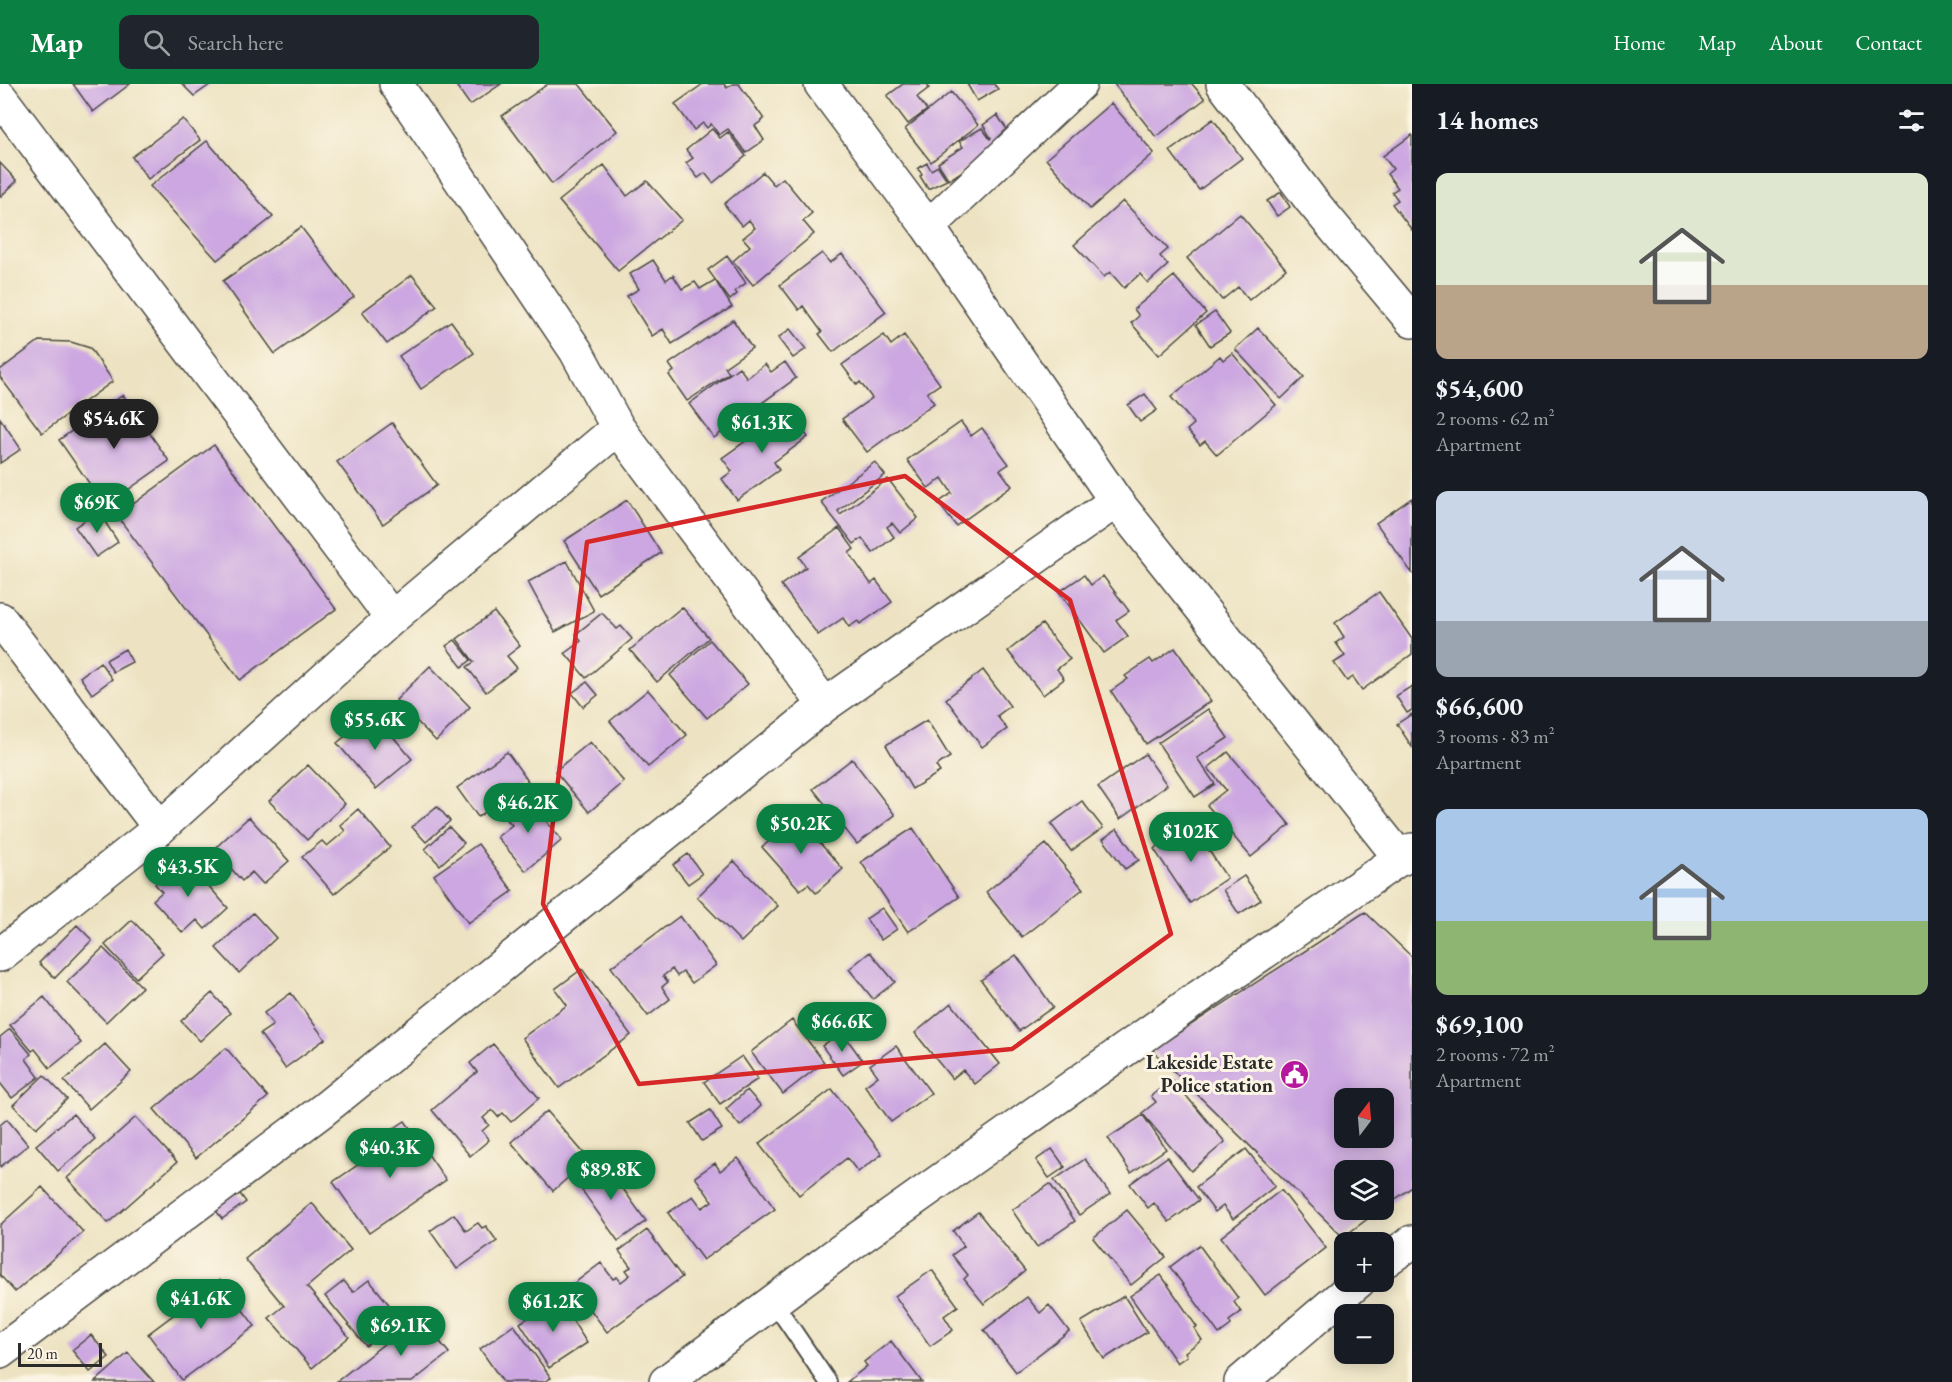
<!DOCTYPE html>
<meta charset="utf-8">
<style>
body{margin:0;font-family:"EB Garamond",serif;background:#20242c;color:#f1f3f6;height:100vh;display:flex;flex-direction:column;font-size:22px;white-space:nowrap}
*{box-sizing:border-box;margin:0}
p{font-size:20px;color:#9ea1a6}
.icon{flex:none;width:33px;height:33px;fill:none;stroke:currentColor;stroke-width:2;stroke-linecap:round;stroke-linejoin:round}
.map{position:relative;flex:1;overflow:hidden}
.drawer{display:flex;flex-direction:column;background:#171b24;width:540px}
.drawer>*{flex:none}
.needle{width:39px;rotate:16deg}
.controls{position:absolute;left:1334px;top:1004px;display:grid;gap:12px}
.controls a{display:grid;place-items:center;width:60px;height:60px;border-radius:12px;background:#171b24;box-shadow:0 3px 15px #0003;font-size:30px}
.scale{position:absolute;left:18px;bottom:15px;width:84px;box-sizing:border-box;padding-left:6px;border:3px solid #2b2b2b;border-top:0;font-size:16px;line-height:21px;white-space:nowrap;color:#2b2b2b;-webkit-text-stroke:4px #fcf5e5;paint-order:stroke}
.price{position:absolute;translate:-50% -51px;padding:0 14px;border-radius:21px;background:#0b8043;color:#fff;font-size:20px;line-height:39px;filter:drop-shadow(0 2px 3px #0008)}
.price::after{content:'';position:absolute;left:50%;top:36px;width:18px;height:14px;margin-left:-9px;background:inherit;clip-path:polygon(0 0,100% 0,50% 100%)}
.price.current{background:#222;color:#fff}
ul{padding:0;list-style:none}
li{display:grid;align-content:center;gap:12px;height:318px;padding:0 24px}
li span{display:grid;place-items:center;height:186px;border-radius:12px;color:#555}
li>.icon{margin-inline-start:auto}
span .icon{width:108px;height:108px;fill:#fffc;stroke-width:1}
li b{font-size:26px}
h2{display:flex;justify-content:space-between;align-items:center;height:72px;padding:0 24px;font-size:26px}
header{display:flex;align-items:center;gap:36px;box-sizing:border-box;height:84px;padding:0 30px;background:#0b8043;color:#fff}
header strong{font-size:28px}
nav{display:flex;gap:33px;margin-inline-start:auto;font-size:21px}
.search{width:420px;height:54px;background:#20242c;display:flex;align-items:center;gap:15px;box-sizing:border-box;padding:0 21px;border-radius:12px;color:#9ea1a6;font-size:22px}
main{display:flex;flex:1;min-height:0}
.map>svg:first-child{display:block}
</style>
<header>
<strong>Map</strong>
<div class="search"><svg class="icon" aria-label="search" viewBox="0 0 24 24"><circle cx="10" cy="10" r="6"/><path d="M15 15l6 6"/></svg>Search here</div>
<nav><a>Home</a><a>Map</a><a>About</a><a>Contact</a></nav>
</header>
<main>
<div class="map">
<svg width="1412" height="1298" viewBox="0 0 1412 1298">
<rect width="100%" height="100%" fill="#fcf5e5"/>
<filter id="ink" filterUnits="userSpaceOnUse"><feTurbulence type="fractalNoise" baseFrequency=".0167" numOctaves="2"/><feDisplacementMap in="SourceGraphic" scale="12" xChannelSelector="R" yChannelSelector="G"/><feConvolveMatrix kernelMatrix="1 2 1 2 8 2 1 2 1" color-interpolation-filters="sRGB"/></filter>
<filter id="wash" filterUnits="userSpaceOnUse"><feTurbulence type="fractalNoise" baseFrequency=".008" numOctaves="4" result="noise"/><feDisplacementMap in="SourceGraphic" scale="24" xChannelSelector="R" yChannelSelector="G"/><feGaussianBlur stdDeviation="1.35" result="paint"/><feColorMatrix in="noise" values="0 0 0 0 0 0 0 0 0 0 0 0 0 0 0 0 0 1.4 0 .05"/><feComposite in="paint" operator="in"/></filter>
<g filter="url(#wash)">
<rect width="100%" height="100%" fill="#ede3c2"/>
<g id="blocks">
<!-- building -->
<path fill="#cca7e1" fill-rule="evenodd" d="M73 0H130L93 28Z
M182 0H211L194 12Z
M455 0H501L470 21Z
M548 0H579L617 47 552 100 502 32Z
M703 0H724L727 4 732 0H739L764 35 755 42 764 56 746 69 728 45 719 51 711 40 707 44 703 39 694 46 675 20Z
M903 0H927L929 4 917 13 927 26 908 40 887 12Z
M967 0H994L998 5 977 17Z
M1114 0H1192L1205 15 1156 53Z
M951 8 978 41 931 78 905 45Z
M1111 19 1154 69 1090 125 1046 75Z
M997 31 1013 54 949 96 938 79 963 63 959 57 982 44 990 55 991 54 983 41Z
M183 35 200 56 148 95 132 73Z
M1213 35 1242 74 1199 106 1170 67Z
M712 45 720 54 728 48 746 72 713 99 705 89 698 94 686 79 693 74 686 66Z
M1412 51V146L1392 120 1398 116 1392 108 1398 104 1387 90 1393 85 1383 72Z
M207 57 273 133 217 176 150 102Z
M0 79 17 97 0 113Z
M927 79 931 86 938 82 947 96 928 105 920 92 922 91 918 84Z
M604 81 627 112 647 97 682 136 618 187 559 117Z
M763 88 774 101 783 94 812 129 803 137 814 150 753 201 733 177 750 162 743 154 755 144 749 136 742 142 724 120Z
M1281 108 1290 123 1277 132 1267 117Z
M1123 117 1168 165 1160 172 1168 181 1148 199 1140 190 1124 204 1110 188 1104 193 1074 161Z
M1240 130 1286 185 1249 216 1238 203 1222 216 1187 174Z
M301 143 354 213 275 270 223 197Z
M822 169 830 179 842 170 886 228 833 268 819 250 822 248 803 222 799 226 780 201Z
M727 172 746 199 735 207 737 210 730 216 708 186Z
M653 176 666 196 673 191 682 205 695 198 700 205 715 196 732 223 672 260 663 245 652 252 627 212 639 205 630 190Z
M412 191 437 222 387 260 362 228Z
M1174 192 1206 229 1159 271 1131 239 1139 232 1134 225Z
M1215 228 1230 249 1210 262 1196 241Z
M733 236 752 264 725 283 729 289 687 317 669 291 674 287 669 280Z
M451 237 474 269 421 305 399 272Z
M1258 244 1304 293 1281 315 1235 265Z
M790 245 806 265 793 274 778 254Z
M884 251 891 261 904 251 940 300 927 309 934 319 867 368 842 335 872 314 860 298 857 301 842 281Z
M39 257 71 258 90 264 113 297 42 349 0 293V286Z
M1232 269 1276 321 1217 371 1205 357 1200 361 1187 346 1194 340 1171 313 1220 272 1223 276Z
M785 278 796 294 714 354 689 320 739 283 747 294 765 280 771 288Z
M1145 310 1157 326 1140 338 1128 321Z
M123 311 169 377 105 422 59 356Z
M792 324 798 332 794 335 808 353 774 378 779 386 737 416 722 395 732 387 722 374Z
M0 334 21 365 0 379Z
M961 338 971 352 982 344 1009 380 1000 386 1012 402 956 442 938 419 952 409 942 394 928 404 907 376Z
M392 339 437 401 383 440 337 378Z
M214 361 336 525 240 596 117 432Z
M875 378 885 391 838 427 840 431 888 395 918 434 900 449 892 439 887 443 894 453 873 469 862 454 854 460 821 418Z
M1412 414V489L1376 439Z
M627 416 661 469 598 510 564 457Z
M98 427 118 458 96 473 75 443Z
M839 444 854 465 849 469 871 500 876 496 892 518 860 540 858 537 849 543 843 534 818 551 781 501 806 483 799 473Z
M567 477 594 527 555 548 528 498Z
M1084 491 1091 501 1103 492 1129 527 1116 536 1128 552 1104 569 1059 508Z
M1379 508 1412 555V570L1362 606 1353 593 1347 597 1334 579 1345 572 1336 559 1344 553 1335 539Z
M682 523 709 554 657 598 630 566Z
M494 528 520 562 507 572 517 584 486 608 467 583 474 578 457 555Z
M602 529 617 545 621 542 632 555 586 594 565 569 581 557 576 550Z
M1042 540 1070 575 1057 585 1064 595 1043 611 1008 567Z
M455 556 471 576 462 583 446 562Z
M710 556 748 600 707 634 670 591Z
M1175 564 1211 617 1146 660 1111 607 1128 595 1125 592 1150 575 1153 579Z
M125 565 132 578 113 588 106 576Z
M100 578 112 595 92 610 80 593Z
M430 582 470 623 436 657 396 616Z
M983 586 1010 622 997 632 1007 645 982 663 946 615Z
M587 598 598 611 583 623 572 609Z
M1412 602V626L1407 629 1396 612Z
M648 606 687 651 648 683 610 637Z
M1208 625 1228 654 1197 674 1215 700 1195 713 1158 659Z
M373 629 412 675 376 705 337 659Z
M1412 630V663L1397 640Z
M927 636 950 673 936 682 940 688 912 705 886 661Z
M590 658 624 698 589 728 555 687Z
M507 668 528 697 478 733 457 704Z
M1228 668 1290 741 1251 773 1207 721 1226 706 1208 684Z
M1145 670 1167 701 1120 735 1098 703Z
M852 675 895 731 857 760 813 705Z
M308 681 345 720 307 756 269 717Z
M524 711 562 756 526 787 497 753 512 741 502 730Z
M1082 717 1103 744 1071 767 1051 740Z
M437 722 450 737 426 758 412 743Z
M358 725 390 763 334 810 302 773 322 757 327 762 345 747 340 741Z
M792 728 843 785 816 809 808 800 800 806 762 763 778 750 773 744Z
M249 733 289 777 263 800 252 788 242 797 214 765Z
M1191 739 1227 794 1190 819 1154 765Z
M449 743 464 759 440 781 425 765Z
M913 744 959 813 908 848 861 778Z
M1117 745 1139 776 1125 785 1103 755Z
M478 760 513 807 468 839 434 791Z
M1046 760 1083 805 1022 853 986 808Z
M688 770 702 790 688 800 673 781Z
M184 774 228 824 205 845 197 836 183 849 153 816 162 808 155 800Z
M734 777 778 822 741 858 697 813Z
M1244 792 1261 816 1239 830 1223 806Z
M882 824 897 845 881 856 866 835Z
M1365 828 1412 873V1103L1383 1124V1086H1344V1125H1381L1343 1153 1152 966ZM1344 1014H1383V1053H1344Z
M253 829 276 854 239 889 216 864Z
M680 832 716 881 692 899 683 888 677 892 672 885 663 892 668 898 662 903 670 915 648 932 611 883Z
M132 836 163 869 136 894 105 861Z
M77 841 92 856 55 894 39 879Z
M103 864 142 903 106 938 67 898Z
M870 868 895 898 873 915 849 885Z
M1016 871 1053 923 1019 947 981 896Z
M582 885 631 951 559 1004 522 954 567 921 555 905Z
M212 909 230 929 200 957 181 937Z
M291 909 325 955 285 984 260 950 273 941 264 929Z
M44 913 81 959 50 984 35 965 32 967 10 941Z
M951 919 1000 980 975 1000 963 986 952 995 915 949Z
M792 936 824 978 783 1010 751 968Z
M10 945 31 970 26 975 39 993 12 1014 0 999V953Z
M842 948 863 977 843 991 822 962Z
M105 960 131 988 89 1025 64 997Z
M493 960 539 1014 511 1038 503 1029 498 1033 492 1026 483 1034 489 1041 482 1047 489 1056 470 1072 432 1026 477 988 470 979Z
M896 962 931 1009 891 1038 865 1002 878 992 870 981Z
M226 964 268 1013 196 1074 154 1025Z
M742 972 758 995 720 1020 704 998Z
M44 991 67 1015 36 1044 13 1021Z
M1172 995 1225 1058 1191 1087 1142 1029 1156 1018 1151 1012Z
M832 1005 882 1070 858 1088 847 1074 799 1111 759 1060Z
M747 1006 761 1022 740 1042 726 1025Z
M710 1026 722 1045 702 1057 690 1039Z
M547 1027 589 1075 553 1107 511 1058Z
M73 1030 95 1055 58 1087 36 1061Z
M1143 1031 1166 1065 1131 1089 1108 1054Z
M136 1033 177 1078 108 1139 67 1094Z
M7 1035 28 1061 0 1083V1041Z
M405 1037 446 1096 369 1149 333 1098 384 1063 378 1055Z
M1052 1065 1065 1083 1049 1094 1036 1076Z
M1246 1065 1275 1102 1233 1135 1223 1122 1215 1128 1196 1103Z
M1167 1073 1199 1116 1169 1138 1154 1119 1148 1124 1130 1100Z
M738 1074 775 1125 703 1176 668 1129 693 1112 702 1124 712 1117 695 1093 715 1079 720 1087Z
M1085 1075 1110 1110 1079 1131 1054 1096Z
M604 1078 646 1137 618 1157 576 1098Z
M1050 1100 1075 1137 1037 1163 1012 1126Z
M42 1103 83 1148 15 1208 0 1191V1141Z
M1281 1106 1326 1164 1265 1211 1221 1153Z
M238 1107 246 1118 222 1135 215 1125Z
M312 1119 351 1166 307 1203 349 1253 312 1284 269 1234 284 1222 245 1175Z
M1127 1126 1166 1173 1131 1201 1093 1154Z
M978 1128 1025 1187 984 1220 964 1195 968 1191 952 1171 964 1162 953 1147Z
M454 1130 466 1147 478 1139 482 1144 486 1142 497 1157 457 1185 430 1147Z
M647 1146 682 1193 607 1248 572 1201 601 1179 613 1195 617 1193 621 1198 630 1191 626 1186 631 1183 619 1167Z
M1199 1161 1238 1214 1234 1218 1241 1228 1229 1237 1231 1241 1219 1250 1170 1183Z
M932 1186 958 1222 944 1232 953 1246 930 1262 895 1212Z
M1161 1191 1197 1243 1194 1244 1202 1256 1185 1268 1187 1272 1177 1279 1130 1212Z
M220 1196 255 1242 182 1296 148 1250Z
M369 1196 400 1234 366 1262 325 1212 344 1197 353 1208Z
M1124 1212 1147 1248 1104 1275 1081 1238Z
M1027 1213 1040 1229 1049 1221 1069 1247 1016 1288 984 1246Z
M558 1214 587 1259 549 1284 520 1239Z
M419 1232 449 1269 412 1298H336Z
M514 1241 551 1294 544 1298H503L480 1265Z
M91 1251 109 1273 90 1288 72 1266Z
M891 1257 922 1298H847L867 1282 864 1278Z
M128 1269 154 1298H95Z"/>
</g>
</g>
<g filter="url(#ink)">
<use href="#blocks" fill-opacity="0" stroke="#484742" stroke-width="1.5"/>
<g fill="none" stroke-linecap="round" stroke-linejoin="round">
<defs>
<path id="service" d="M773 1217 828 1298"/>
<path id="minor" d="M396 0 576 267 618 344 825 621
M821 0 928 143 1116 417 1401 775
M1223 0 1311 116 1412 237
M0 13 392 534
M928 143 1080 0
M0 535 160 744
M0 871 160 744 392 534 618 344
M1383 1178 1412 1158
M0 1268 323 1026 825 621 1116 417
M1241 1298 1359 1197"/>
<path id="tertiary" d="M666 1298 834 1172 1199 913 1412 766"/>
</defs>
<!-- service casing -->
<use href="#service" stroke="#484742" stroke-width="20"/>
<!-- minor casing -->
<use href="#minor" stroke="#484742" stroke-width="36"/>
<!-- tertiary casing -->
<use href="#tertiary" stroke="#484742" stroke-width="36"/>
<!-- service -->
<use href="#service" stroke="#fff" stroke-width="16"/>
<!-- minor -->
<use href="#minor" stroke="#fff" stroke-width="33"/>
<!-- tertiary -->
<use href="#tertiary" stroke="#fff" stroke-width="33"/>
</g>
</g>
<!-- marked area -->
<path fill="none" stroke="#d62828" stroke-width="4.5" stroke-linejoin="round" d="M905 392 1070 516 1171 850 1012 965 639 1000 543 820 587 458Z"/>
<!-- icons -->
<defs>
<symbol id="civic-disc" viewBox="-11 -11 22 22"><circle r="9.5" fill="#b5179e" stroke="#fcf5e5"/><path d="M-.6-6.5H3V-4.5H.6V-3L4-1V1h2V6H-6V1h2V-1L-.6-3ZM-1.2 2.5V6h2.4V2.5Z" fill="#fff"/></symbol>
</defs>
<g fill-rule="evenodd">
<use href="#civic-disc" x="1278" y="974" width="33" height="33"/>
</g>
<g text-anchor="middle" stroke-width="6" stroke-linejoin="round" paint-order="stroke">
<!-- poi labels -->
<g font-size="20" font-weight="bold" fill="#2b2b2b" stroke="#fcf5e5" text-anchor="end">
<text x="1273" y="985">Lakeside Estate<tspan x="1273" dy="23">Police station</tspan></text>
</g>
</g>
</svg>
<div class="controls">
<a><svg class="needle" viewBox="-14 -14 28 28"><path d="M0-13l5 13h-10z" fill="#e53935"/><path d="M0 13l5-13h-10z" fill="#9ea1a6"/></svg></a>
<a><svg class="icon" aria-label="layers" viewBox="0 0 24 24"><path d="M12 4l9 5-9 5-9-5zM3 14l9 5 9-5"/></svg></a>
<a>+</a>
<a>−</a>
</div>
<div class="scale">20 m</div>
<b class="price current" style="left:114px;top:366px">$54.6K</b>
<b class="price" style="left:762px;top:370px">$61.3K</b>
<b class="price" style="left:97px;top:450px">$69K</b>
<b class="price" style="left:375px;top:667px">$55.6K</b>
<b class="price" style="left:528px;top:750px">$46.2K</b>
<b class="price" style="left:801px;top:771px">$50.2K</b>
<b class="price" style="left:1191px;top:779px">$102K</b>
<b class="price" style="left:188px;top:814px">$43.5K</b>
<b class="price" style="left:842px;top:969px">$66.6K</b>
<b class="price" style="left:390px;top:1095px">$40.3K</b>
<b class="price" style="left:611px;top:1117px">$89.8K</b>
<b class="price" style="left:201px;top:1246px">$41.6K</b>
<b class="price" style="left:553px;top:1249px">$61.2K</b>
<b class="price" style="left:401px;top:1273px">$69.1K</b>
</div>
<section class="drawer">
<h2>14 homes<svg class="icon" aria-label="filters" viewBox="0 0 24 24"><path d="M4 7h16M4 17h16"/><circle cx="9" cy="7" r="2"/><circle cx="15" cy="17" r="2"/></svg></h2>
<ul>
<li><span style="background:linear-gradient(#dfe7d0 60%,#b9a48a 0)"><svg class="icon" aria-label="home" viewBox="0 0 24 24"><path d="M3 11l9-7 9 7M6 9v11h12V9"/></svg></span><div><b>$54,600</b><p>2 rooms · 62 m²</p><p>Apartment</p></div></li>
<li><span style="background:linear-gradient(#c9d6e8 70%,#9aa5b1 0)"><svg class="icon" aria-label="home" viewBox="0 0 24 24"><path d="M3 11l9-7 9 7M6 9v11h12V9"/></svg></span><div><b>$66,600</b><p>3 rooms · 83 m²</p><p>Apartment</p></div></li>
<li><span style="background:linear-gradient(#a9c7e8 60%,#8fb573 0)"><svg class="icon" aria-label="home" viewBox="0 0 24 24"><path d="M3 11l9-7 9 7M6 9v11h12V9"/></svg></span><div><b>$69,100</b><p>2 rooms · 72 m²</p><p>Apartment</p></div></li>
</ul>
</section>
</main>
